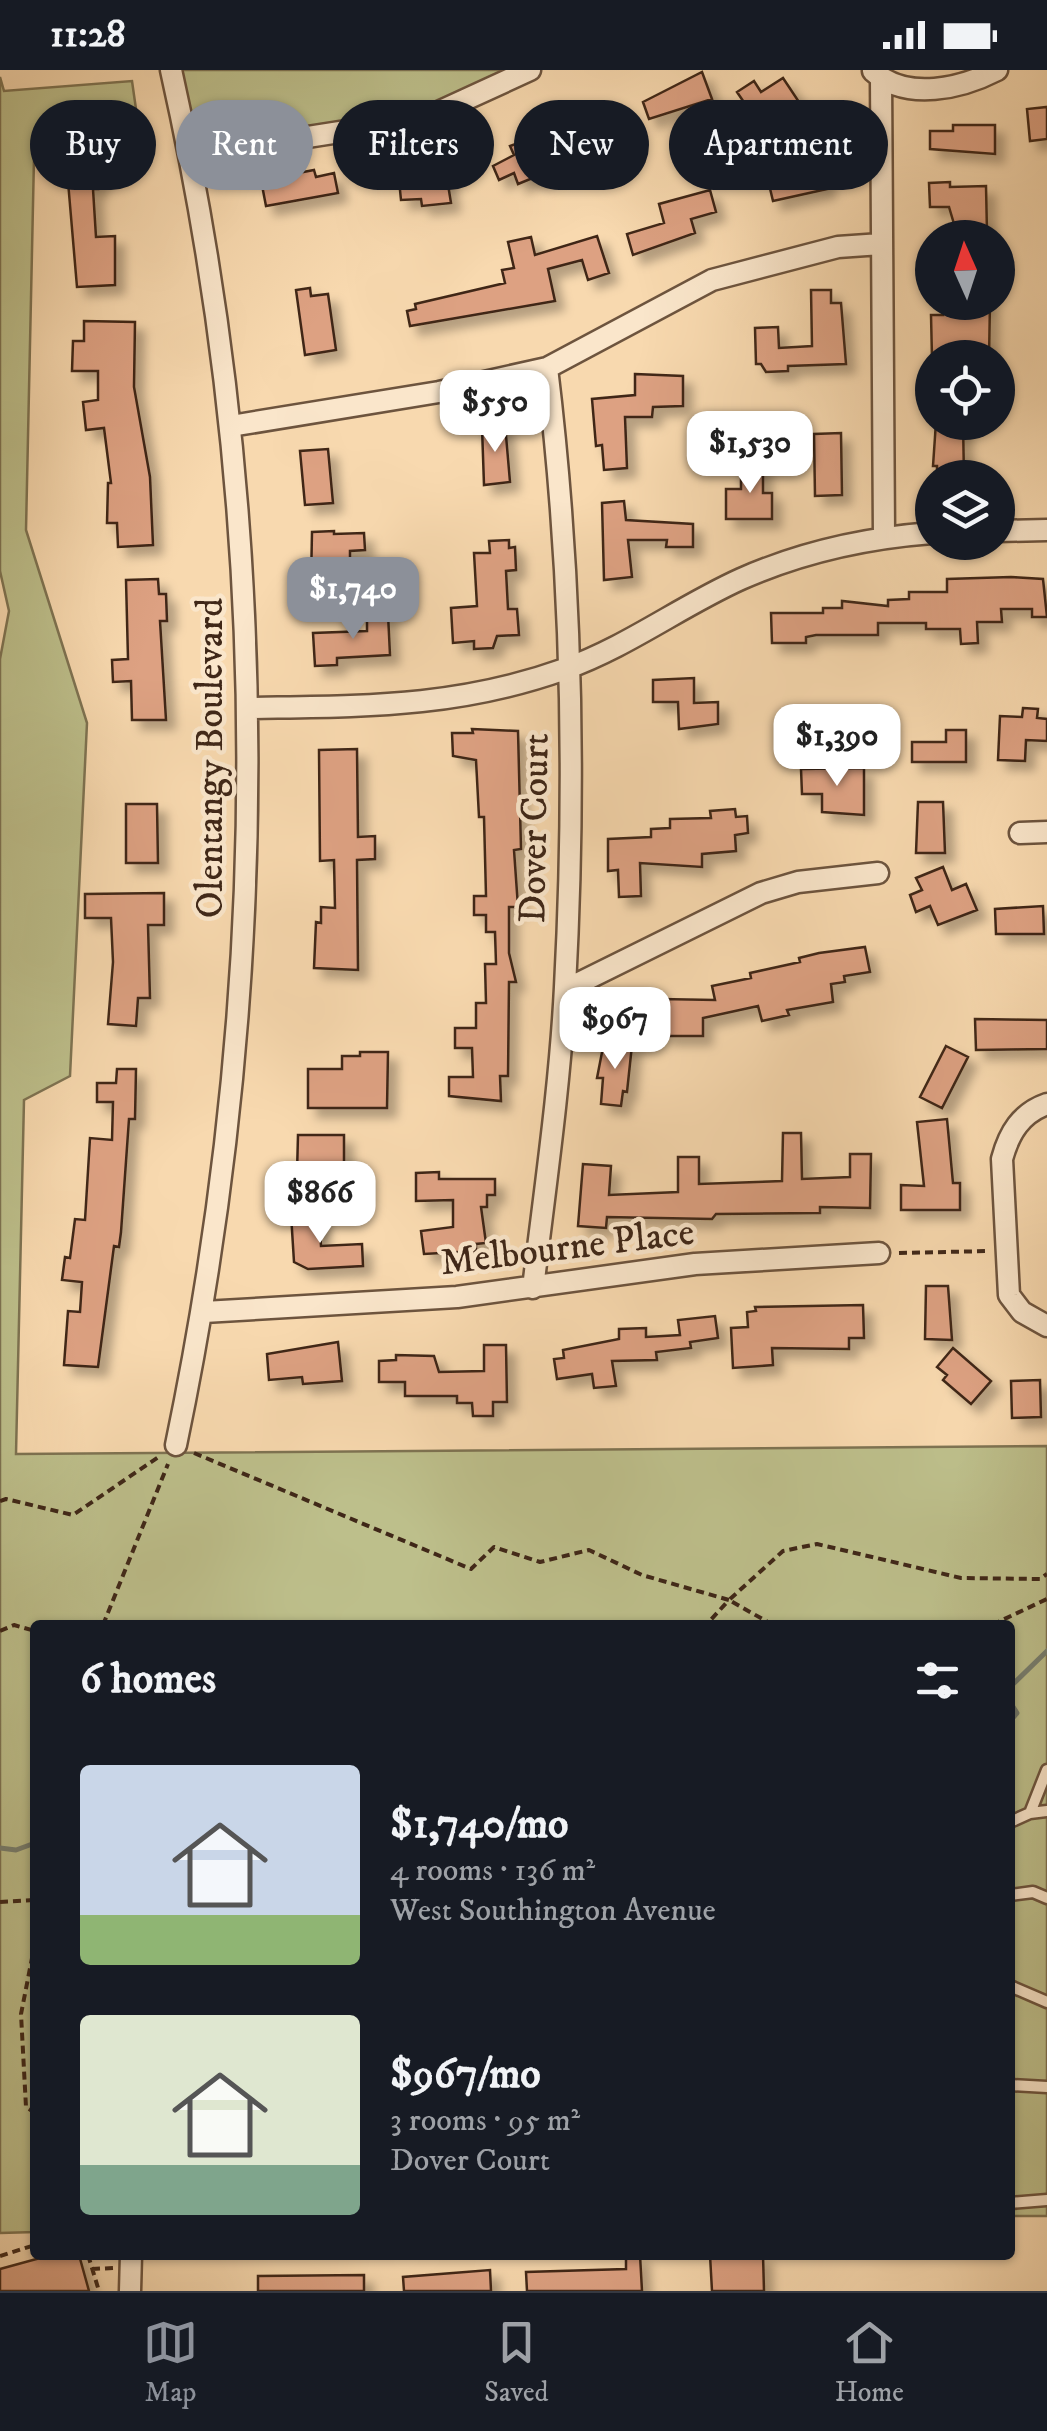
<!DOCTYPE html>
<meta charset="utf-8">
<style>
body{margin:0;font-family:"IM FELL DW Pica",serif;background:#20242c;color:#f1f3f6;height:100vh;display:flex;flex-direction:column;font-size:38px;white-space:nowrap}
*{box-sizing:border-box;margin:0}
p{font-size:32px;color:#9ea1a6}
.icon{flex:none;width:55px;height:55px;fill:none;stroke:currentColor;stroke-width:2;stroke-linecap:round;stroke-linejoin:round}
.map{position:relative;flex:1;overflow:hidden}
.drawer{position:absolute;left:30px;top:1550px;width:985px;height:640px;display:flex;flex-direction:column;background:#171b24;border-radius:10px;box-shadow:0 2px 8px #0004}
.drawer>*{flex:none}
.top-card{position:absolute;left:30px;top:30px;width:988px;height:90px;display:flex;gap:20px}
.needle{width:65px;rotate:357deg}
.fabs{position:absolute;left:915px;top:150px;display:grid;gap:20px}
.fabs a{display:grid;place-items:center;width:100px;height:100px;border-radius:50%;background:#171b24;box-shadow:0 2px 8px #0004;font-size:50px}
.price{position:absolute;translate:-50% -85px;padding:0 22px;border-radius:20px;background:#fff;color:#222;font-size:32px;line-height:65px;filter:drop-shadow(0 2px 5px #0008)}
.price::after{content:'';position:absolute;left:50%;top:60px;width:30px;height:22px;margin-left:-15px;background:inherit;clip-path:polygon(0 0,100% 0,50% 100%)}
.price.selected{background:#8c9099;color:#fff}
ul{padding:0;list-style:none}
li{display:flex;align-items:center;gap:30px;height:250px;padding:0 50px}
li span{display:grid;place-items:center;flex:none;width:280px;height:200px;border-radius:10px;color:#555}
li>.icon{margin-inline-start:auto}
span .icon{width:120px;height:120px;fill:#fffc;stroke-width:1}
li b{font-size:42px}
h2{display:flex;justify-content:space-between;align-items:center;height:120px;padding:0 50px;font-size:42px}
.tag{padding:0 35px;border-radius:45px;background:#171b24;box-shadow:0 2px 8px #0004;font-size:35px;line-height:90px}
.tag.selected{background:#8c9099;color:#fff}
.status{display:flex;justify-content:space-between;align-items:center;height:70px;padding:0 50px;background:#171b24;direction:ltr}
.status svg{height:28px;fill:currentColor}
.tabs{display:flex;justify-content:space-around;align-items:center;height:140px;border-top:2px solid #363941;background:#171b24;font-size:28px;color:#9ea1a6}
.tabs a{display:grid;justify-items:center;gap:5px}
.tabs .selected{color:#8c9099}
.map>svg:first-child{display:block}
</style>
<div class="status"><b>11:28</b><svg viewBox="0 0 49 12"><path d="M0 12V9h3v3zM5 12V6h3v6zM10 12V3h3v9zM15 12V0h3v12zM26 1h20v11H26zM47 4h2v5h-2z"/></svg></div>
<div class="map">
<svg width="1047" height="2221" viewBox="0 0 1047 2221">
<defs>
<filter id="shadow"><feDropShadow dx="9" dy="9" stdDeviation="5" flood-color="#0004"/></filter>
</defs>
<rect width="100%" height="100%" fill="#f8d9af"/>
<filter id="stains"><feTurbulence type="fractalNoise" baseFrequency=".002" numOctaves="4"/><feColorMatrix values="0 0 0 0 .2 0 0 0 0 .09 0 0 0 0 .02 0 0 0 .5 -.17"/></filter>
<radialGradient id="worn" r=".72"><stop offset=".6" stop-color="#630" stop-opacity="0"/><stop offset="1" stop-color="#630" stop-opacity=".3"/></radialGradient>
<!-- green -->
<path fill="#bdbf8b" stroke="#7e7352" stroke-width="2.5" d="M171 0H530L423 49 191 92Z
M0 7 4 21 132 11 141 74 34 88 26 460 87 653 70 1006 24 1030 16 1384 1047 1376V2146H1010V1555H35V2162L0 2163V589L9 541 0 501Z"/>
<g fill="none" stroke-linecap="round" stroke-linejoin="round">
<!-- stream -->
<path stroke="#777f70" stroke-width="5" d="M1010 1617 1047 1581
M1010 1632 1017 1643 1010 1651
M0 1778 16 1780 35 1773"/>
</g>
<!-- building -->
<path fill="#dda182" stroke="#3f2718" stroke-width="2.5" filter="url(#shadow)" d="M702 2 712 29 649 49 643 32Z
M783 8 803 38 777 54H770L762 42 754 47 737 22 754 11 761 22Z
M614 37 625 67 580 84 537 110 535 107 518 114 514 103 499 110 493 96 514 85 510 76 524 71 526 76 542 70 543 74 584 58 603 50 600 43Z
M1047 37V69L1030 71 1027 39Z
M953 55H995V84L930 79V61H953Z
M103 86 104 107H97L98 119H93L96 167 115 166V215L77 217 66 88Z
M822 93 827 119 773 131 767 106Z
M445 96 451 133 422 136 421 129 401 130 399 110 413 108 425 98Z
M314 100 316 107 334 103 338 123 266 136 261 110Z
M950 112V117L986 116 987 163 957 164 949 137H930L929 113Z
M710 120 716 142 691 149 695 163 633 185 627 164 664 153 659 134Z
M597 166 609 203 588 210 582 190 548 199 555 231 410 256 407 241 416 239 415 234 505 213 502 200 514 198 508 172 531 167 535 185Z
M310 218 311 226 328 224 336 280 305 285 296 220Z
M811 220H831V233H841L846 294 788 296V301L766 302 761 294H756L755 258 778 257 779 278 812 276Z
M942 232H990L989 288H932L931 245H943Z
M84 251 135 252 134 317 150 407 153 475 118 477 117 453H107L108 413H111L104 358 86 360 83 332 98 330V301H72L73 271H84Z
M635 304 683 306V336L653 337 652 347H625L627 398 604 400 602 375 596 376 592 329 635 325Z
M936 352H963L964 408H937V396H933Z
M505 354 510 412 484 415 482 357Z
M841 363 842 425 815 426 814 364Z
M328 379 333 433 305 435 300 381Z
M741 394H763V423H772V449H726V419H741Z
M624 431 626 450 693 454V477H666L667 470H628L632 507 604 510 602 433Z
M334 461V464L364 463 365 480 350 481V491H340L341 503 327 504 328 511 311 512 312 462Z
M509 470V478L515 477 516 500 506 501 508 539H517L519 565 497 566 493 578 474 579V571L453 573 451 538 477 536 474 483H490L489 471Z
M1011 507 1043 509 1047 547H1032V539H1001L1002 552H977L978 573 961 574 960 559H926V553H878V565H816L806 567V573H772L771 543H823V538H842V531L888 536V530L909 529V522H947V509Z
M158 509 159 524H166L167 551H160L166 650H132L131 611 113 612 112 590 128 589 126 510Z
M388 544 390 585 337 588V595L315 596 313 563 367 561V545Z
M694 608V633L718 632V654L679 659 678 632H653V610Z
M1023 638 1038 639 1037 648 1047 649V671L1026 670 1025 691 998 690 1000 646 1022 647Z
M472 659 518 661 521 779 514 780 518 837H509V883L516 912H509L508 1006H500L501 1031 449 1026V1007H473L472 978H455V958H476V933H486L485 894H496L495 862H486V845H474V826H486L484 747H479L476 690 453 686 452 663H473Z
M946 660H966V692H912V672H946Z
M357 679 358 767 375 766V789L357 790 358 900 314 898 316 852 321 853V837L335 838 334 790 320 791 319 680Z
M864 698V745L822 742V724H802L801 699Z
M918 732H943L945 783H916Z
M126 734H157L158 793H126Z
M735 739 736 747 747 746 748 763 735 765 736 781 702 784V797L640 793 641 826 619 827 618 800 608 801V769L651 767V759L670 758V749L711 748 710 741Z
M943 797 952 820 966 814 977 840 938 855 930 836 916 842 910 825 922 820 916 808Z
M164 823V855H148L150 928H138L136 956 108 954 113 892 111 848H85V824Z
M1043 836 1044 864H996L995 839Z
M865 877 870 902 844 906 845 912 831 914 833 932 787 940 789 945 762 951 758 936 703 948V966H664L661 929 715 930 712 916 751 908 750 903 800 892 799 888 819 883Z
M975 949 1047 950V979L976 980Z
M604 972 632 975 627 1022 623 1021 621 1036 601 1034 603 1008H597Z
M946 976 968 987 942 1038 920 1027Z
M360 982H388L387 1038H308V999H342V986H360Z
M117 999H136L135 1049H129L121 1162 119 1177 114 1176 98 1297 64 1295 68 1241 80 1242 82 1212 62 1210 65 1187 70 1188 75 1149 85 1150 90 1068 112 1070 113 1032H97V1013H116Z
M947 1049 953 1113H960V1140H901V1115L924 1116 917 1052Z
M783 1063H801L802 1109 850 1107V1084H871L870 1138 820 1137V1143L716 1144 712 1149 607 1147 606 1158 578 1156 583 1094 611 1096 609 1125 678 1122V1087H699V1114L782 1111Z
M298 1065H344V1103H297Z
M439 1102V1109H495V1125H487V1137H481L486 1173 476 1174V1181L424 1184 421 1161 453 1157V1130L416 1131V1103Z
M319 1143 321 1176 362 1174 363 1196 308 1199 294 1192 291 1144Z
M926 1216H948L952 1270 925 1269Z
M863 1235 864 1268H849V1279L772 1278 773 1295 733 1298 731 1258 748 1257 747 1242 756 1241 755 1237Z
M715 1246 718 1268 690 1272 691 1278 656 1282 657 1290 612 1291 616 1316 594 1318 592 1304 557 1309 554 1289 564 1288 563 1280 619 1269V1259L646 1258V1267L680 1265 678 1250Z
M338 1272 342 1311 303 1314 302 1307 269 1310 267 1284Z
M484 1275H506L507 1332H493V1346H473L472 1333H457V1326H405V1312H379V1291L396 1290V1285L434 1286 439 1302 484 1301Z
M953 1278 991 1311 971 1334 943 1310 947 1305 937 1297Z
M1040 1310 1041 1347 1012 1348 1011 1311Z
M51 2185H79L89 2221H0V2199Z
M626 2185H640L642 2221H527L526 2202 626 2199Z
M710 2185H763L764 2221H712Z
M490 2200 491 2221H404L403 2207Z
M364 2205V2221H258V2206Z"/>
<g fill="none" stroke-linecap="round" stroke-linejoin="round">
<defs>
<path id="service" d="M1030 1743 1047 1741
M1010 1752 1030 1743 1047 1700
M1010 1825 1033 1822 1047 1828
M1010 1916 1047 1932
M1010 2015 1047 2017
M1010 2133 1047 2130"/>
<path id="minor" d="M171 0C273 454 271 920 176 1375
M873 1C907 32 962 18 997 0
M881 8 884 466
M191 92 224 80 423 49 530 0
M231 356 439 322 547 298 712 210 838 177 881 174
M998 461 1047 460
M250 638C362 636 456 638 565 599 627 577 681 536 741 509 802 482 866 468 932 463
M1020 763 1047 762
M565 920 761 823 798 812 878 803
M1047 1034C1021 1043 1009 1063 1002 1089L1009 1225 1022 1242 1047 1256
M533 1218C545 1118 560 1017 565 917 576 711 572 503 547 298
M204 1242 457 1227 695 1194 879 1183
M130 2221 131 2185"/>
</defs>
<!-- service casing -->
<use href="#service" stroke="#6d543e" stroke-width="15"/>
<!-- minor casing -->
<use href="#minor" stroke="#6d543e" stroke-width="25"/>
<!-- path -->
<path stroke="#3f2718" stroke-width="4" stroke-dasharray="8 5" stroke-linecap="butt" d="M899 1183 989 1181
M194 1383 471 1499 494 1477 540 1492 589 1480 642 1505 729 1530 706 1555
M0 1431 6 1429 73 1445 160 1386
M103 1555 168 1394
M773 1555 729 1530 783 1481 817 1474 961 1508 1040 1509 1047 1504
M979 1555 998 1552 1047 1529
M0 1561 14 1555 35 1561
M0 1832 35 1830
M35 1873 21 1944 26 2037 35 2043
M88 2185 99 2221
M0 2186 35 2175
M92 2199 113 2198"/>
<!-- service -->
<use href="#service" stroke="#fae6cb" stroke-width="10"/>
<!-- minor -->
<use href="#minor" stroke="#fae6cb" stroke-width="20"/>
</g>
<g text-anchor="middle" stroke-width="9" stroke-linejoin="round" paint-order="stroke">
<!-- street labels -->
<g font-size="38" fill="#3f2718" stroke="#fae6cb">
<text transform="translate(209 688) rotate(-90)" y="13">Olentangy Boulevard</text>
<text transform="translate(533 758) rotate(-89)" y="13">Dover Court</text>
<text transform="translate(567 1176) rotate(-7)" y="13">Melbourne Place</text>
</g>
</g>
<rect width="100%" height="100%" filter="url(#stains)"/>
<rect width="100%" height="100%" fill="url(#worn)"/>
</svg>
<div class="fabs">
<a><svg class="needle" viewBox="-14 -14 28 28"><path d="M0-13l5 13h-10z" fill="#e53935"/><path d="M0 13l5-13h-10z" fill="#9ea1a6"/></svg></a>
<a><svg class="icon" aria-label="locate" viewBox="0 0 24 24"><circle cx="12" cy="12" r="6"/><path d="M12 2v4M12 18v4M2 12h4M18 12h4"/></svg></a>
<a><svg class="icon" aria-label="layers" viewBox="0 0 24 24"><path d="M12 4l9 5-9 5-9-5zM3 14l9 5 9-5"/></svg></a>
</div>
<b class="price" style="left:495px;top:385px">$550</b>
<b class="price" style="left:750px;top:426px">$1,530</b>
<b class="price selected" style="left:353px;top:572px">$1,740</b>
<b class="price" style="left:837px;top:719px">$1,390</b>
<b class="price" style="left:615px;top:1002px">$967</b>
<b class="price" style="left:320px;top:1176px">$866</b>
<div class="top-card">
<a class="tag">Buy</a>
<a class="tag selected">Rent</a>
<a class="tag">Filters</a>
<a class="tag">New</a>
<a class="tag">Apartment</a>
</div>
<section class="drawer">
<h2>6 homes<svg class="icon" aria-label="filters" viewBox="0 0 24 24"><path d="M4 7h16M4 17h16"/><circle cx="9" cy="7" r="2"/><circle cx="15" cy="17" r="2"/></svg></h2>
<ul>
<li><span style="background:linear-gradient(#c9d6e8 75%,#8fb573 0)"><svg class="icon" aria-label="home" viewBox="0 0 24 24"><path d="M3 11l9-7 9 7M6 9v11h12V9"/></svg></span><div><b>$1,740/mo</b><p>4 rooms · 136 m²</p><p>West Southington Avenue</p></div></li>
<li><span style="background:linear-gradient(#dfe7d0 75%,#7fa58c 0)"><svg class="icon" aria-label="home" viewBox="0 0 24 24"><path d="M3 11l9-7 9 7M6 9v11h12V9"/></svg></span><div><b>$967/mo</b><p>3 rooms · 95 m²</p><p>Dover Court</p></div></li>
</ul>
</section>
</div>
<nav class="tabs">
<a class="selected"><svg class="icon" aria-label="map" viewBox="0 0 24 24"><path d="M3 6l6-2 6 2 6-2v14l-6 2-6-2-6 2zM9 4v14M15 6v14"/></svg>Map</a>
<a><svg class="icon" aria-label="saved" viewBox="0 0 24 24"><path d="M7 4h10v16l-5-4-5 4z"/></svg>Saved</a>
<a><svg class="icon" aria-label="home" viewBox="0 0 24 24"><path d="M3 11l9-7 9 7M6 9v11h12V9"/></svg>Home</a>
</nav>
